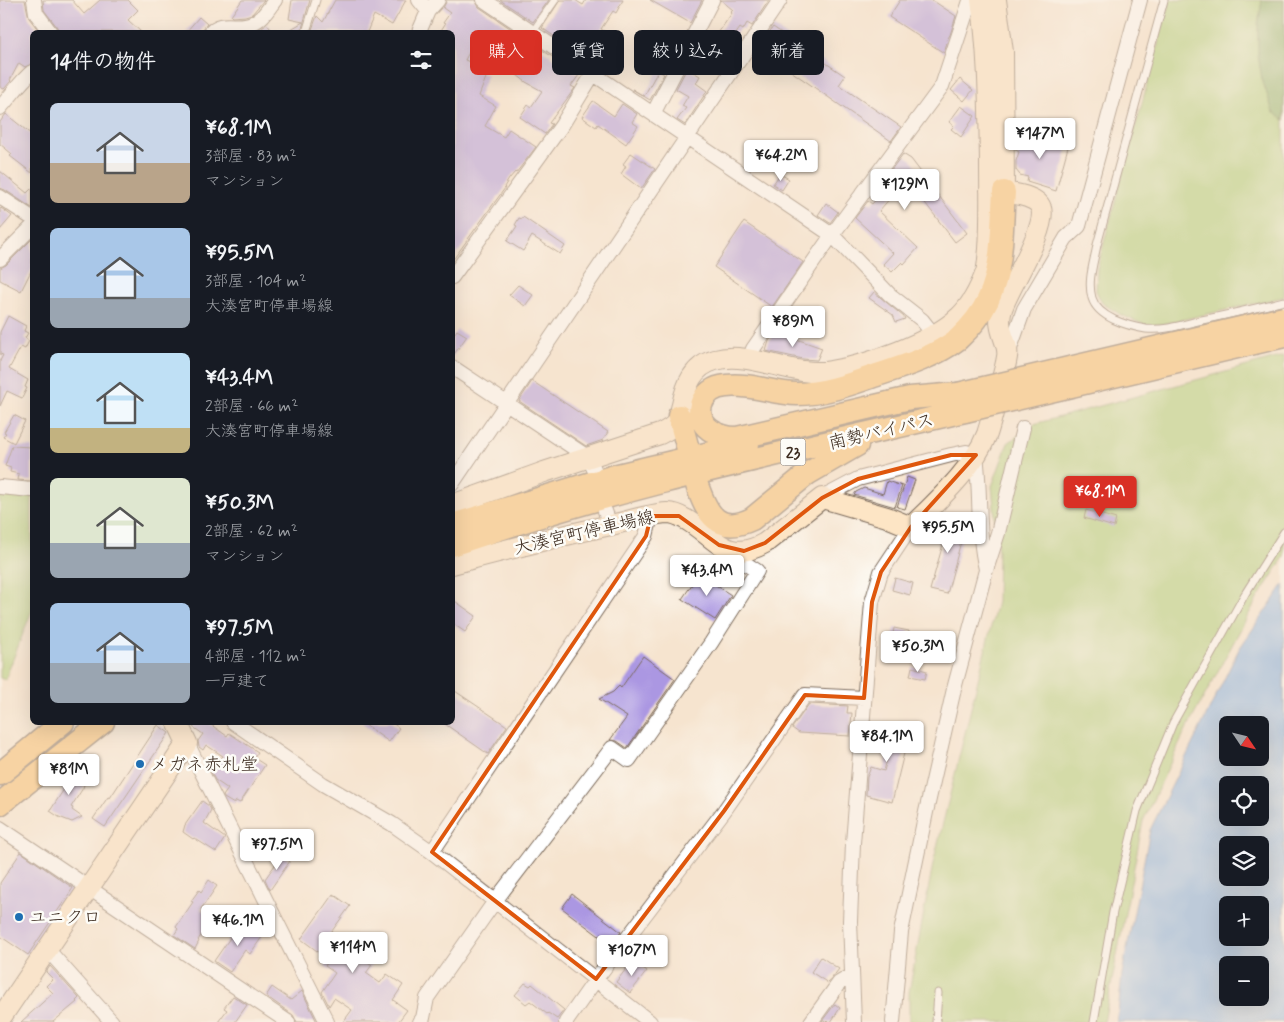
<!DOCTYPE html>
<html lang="ja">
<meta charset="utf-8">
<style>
body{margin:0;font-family:Mynerve,"Klee One",sans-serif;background:#20242c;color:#f1f3f6;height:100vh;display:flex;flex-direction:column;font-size:19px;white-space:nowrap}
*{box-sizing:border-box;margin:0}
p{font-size:16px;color:#9ea1a6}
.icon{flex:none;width:28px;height:28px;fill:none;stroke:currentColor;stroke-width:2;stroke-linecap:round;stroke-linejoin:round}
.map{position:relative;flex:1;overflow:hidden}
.panel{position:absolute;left:30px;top:30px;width:425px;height:695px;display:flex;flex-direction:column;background:#171b24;border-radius:8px;box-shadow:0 5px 20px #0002}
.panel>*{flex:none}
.hud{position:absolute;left:470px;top:30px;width:475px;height:45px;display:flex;gap:10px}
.needle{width:32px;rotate:125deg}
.controls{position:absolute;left:1219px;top:716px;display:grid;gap:10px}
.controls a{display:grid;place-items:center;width:50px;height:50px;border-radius:8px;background:#171b24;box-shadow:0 5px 20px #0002;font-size:25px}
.price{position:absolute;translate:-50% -42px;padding:0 11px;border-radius:5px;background:#fff;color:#222;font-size:16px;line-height:32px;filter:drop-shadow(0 1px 2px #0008)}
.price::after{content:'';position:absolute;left:50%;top:30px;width:15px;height:11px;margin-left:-8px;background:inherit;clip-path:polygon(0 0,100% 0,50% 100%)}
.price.active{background:#d93025;color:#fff}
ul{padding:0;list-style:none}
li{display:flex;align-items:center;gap:15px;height:125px;padding:0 20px}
li span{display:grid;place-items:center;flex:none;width:140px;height:100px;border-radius:8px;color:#555}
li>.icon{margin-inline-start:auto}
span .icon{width:60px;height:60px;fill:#fffc;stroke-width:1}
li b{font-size:21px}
h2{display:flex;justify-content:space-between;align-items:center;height:60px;padding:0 20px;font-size:21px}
.tag{padding:0 18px;border-radius:8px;background:#171b24;box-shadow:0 5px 20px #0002;font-size:18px;line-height:45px}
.tag.active{background:#d93025;color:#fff}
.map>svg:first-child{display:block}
</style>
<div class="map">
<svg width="1284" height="1022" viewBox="0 0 1284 1022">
<rect width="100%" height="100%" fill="#fdfcf7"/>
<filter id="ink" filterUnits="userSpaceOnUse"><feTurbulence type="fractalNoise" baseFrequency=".02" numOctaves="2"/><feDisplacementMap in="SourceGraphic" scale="10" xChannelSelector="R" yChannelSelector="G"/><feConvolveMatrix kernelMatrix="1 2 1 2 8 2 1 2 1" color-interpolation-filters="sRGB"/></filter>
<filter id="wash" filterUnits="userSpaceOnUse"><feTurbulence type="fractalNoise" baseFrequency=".0096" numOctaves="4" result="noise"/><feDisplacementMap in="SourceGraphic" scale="20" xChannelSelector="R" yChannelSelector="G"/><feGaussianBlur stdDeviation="1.12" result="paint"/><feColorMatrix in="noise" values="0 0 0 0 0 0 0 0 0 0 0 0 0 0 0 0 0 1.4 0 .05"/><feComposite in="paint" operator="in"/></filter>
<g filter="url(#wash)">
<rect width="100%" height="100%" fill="#f6e4cf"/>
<!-- green -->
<path fill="#acd079" stroke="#747d4c" d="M1170 0H1284V297L1163 324 1145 325 1121 315 1102 303 1096 291 1097 268Z
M1284 356V557L1257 599 1185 732 1143 821 1104 1022H909V992L933 864 997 602 998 551 992 486 1008 443 1034 424Z
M0 491 32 494V610L5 680 0 678Z"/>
<!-- forest -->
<path fill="#89b269" stroke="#626e44" d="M1262 0H1284V120L1273 112 1262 79 1258 55V25Z"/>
<!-- water -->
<path fill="#78ace5" stroke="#5a6b82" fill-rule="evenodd" d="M1284 584V1022H1117L1122 974 1150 830 1239 649ZM1228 725H1260V758H1228ZM1228 785H1260V818H1228ZM1228 845H1260V878H1228ZM1228 905H1260V938H1228ZM1228 965H1260V998H1228Z"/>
<g id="blocks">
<!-- building -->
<path fill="#ab97e2" d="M0 0H25L29 18 40 32H32V64L25 67 19 63 10 80 11 81 4 89 0 87Z
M43 0H72L84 14 100 0H128L138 10 128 20 141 32H59L57 27 44 10Z
M242 0H264L252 14 245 16 232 17 231 16Z
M292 0H310L301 32H286L303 22 289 19Z
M335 0H406L392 25 374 15 367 32H311L317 16 323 22Z
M447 0H475L479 7 579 75 571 86 575 88 549 123 552 124 545 134 520 117 528 105 531 107 542 91 526 82 494 57 499 50 484 40H483L478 46 474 43 465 60 472 63 470 68 487 75 479 96 496 106 485 126 504 137 509 129 536 147 516 173 515 172 509 179 504 187 505 188 452 261V32H440L445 24 443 23 450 13 443 8Z
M500 0H549L533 22Z
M560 0H575L583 5 586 0H623L616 13 613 11 601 29 612 36 598 59 588 52 585 57 542 28Z
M650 0H702L690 23Z
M721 0H769L752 26 747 23 743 30 740 28 724 51 713 44 716 40 714 39 732 13 731 12 733 10Z
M900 0H932L956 16 950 35 946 41 947 42 944 53 889 17Z
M199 17 207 24 203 29 202 32H186Z
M267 24 273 32H254L261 29Z
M773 27 845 76 839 85 901 127 891 141 758 48Z
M687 68 700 76 696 83 707 91 685 125 677 120 686 108 682 106 688 96 676 89Z
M658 71 664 74 650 100 632 89 644 96Z
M960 79 973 90 964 101 951 90Z
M593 101 614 116 622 104 637 114 632 122 638 126 626 144 598 124 596 127 582 117Z
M961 106 975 116 961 137 951 129 954 126 949 122Z
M6 114 32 135V173L10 156 12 154 0 144V122Z
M1021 131 1068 147 1056 191 1027 182 1028 177 1020 175 1016 170V161L1019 152 1016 150V148Z
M631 153 655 169 641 189 621 174 626 166 623 164Z
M903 154 911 159 967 233 955 242 916 191 906 199 898 189 879 211 918 248 904 264 902 262 892 272 883 264 893 253 855 218 868 201 872 204 887 187 881 183Z
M0 171 27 193 32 188V208L5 190 0 188Z
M780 174 789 179 782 190 773 184Z
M826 203 838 212 830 223 818 215Z
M1 208 12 216 0 230V209Z
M523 217 565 246 560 254 532 236 523 251 507 241 517 226 515 225 519 218 522 219Z
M744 222 803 262 772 307 714 267Z
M32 239V269L21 291 0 280V268L6 265Z
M518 285 533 295 525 306 509 295Z
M874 292 904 317 905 319 896 322 893 315 869 298Z
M8 316 26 326 24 331 28 333 25 338 29 341 25 349 21 347 9 369 28 380 25 387 27 388 22 398 7 391 0 406V361L3 355 0 354V332Z
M457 330 467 336 452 357V337Z
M776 332 822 348 817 360 803 359 766 351 769 341Z
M532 381 608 432 603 440 586 446 519 401Z
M14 415 25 421 14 443 3 437 6 433 4 432Z
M12 446 32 447V481L18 480 19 474 10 472 11 468 5 466Z
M907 477 915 480 905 509 897 507Z
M887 481 902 486 895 507 854 495 856 492 864 488 883 494Z
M1086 510 1116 519 1114 527 1084 518Z
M950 514 967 519 947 594 930 590 943 544 937 542 940 531 946 533Z
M699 574 731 595 715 620 682 599Z
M895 578 913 583 910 595 892 590Z
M452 599 476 616 465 632 452 623Z
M894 628 909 631 905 654 890 651Z
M643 656 675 679 627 748 617 741 610 740 627 717 599 699 613 692 619 686 621 688Z
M912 667 927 671 925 679 910 676Z
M452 689 507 726 488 754 442 722H452Z
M809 704 848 706 847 713H852L850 736 799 733 792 728Z
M190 722H207L227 736 229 733 258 752 254 758 265 765 240 803 236 801 234 804 224 798 223 796 228 789 215 780 211 772 223 756 206 745 203 750 199 747 198 741 203 734 193 727Z
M361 722H391L399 728 389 742Z
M877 724 909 733 892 802 866 795 867 777 871 767 884 771 889 752 871 747Z
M158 725 169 733 105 827 93 819 108 797 110 798Z
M73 769 86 778 83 788 71 807 73 808 72 810 82 817 72 822 59 817 50 811 66 786 58 781 62 776 66 773 69 775Z
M202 801 209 806 211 810 204 823 225 838 216 852 194 838 193 839 183 832 185 825Z
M21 852 73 888 28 955 0 936V883Z
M282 855 290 861 270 890 265 879Z
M209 880 217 886 201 909 213 918 198 940 199 941 195 949 174 935 178 929 176 927 193 902 191 901 199 890 201 892Z
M333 894 350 906 324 942 341 955 346 947 362 957 372 965 366 973 380 983 387 974 403 985 393 1000 407 1010 398 1022H343L352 1010 334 998 329 1006 322 992 335 973 325 966 329 960 301 939Z
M572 894 621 932 611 945 562 908Z
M241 922 262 937 250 954 245 950 230 972 214 961Z
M821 957 839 969 828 983 811 972Z
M633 960 647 971 630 993 616 982Z
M50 966 79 998 76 1001 77 1002 53 1022H21L53 993 46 986 53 979 46 972Z
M525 983 530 986 532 984 564 1010 557 1019 548 1013 547 1014 530 1001 526 1004 515 995Z
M272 987 291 1000 302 991 317 1022H297L293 1015 266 996Z
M233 996 247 1005 235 1022H218L227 1010 224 1008Z
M835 1004 840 1008 831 1022 822 1021Z"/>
</g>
</g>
<g filter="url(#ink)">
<use href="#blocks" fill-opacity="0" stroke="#7c6b5c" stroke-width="1"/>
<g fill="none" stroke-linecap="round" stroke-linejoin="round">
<defs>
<path id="service" d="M1164 0 1097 245C1094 262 1087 281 1092 298 1098 318 1128 326 1146 329 1165 331 1185 324 1202 320 1230 314 1257 308 1284 301
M306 32 316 0
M532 33 555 0
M936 1022 938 993
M1094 1022 1113 912 1137 811 1173 723 1245 594 1284 532"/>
<path id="minor" d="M34 0 36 13 50 32
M419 0 428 11
M484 0 832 235 890 295 922 320 933 334
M211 32C222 19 238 30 252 23 263 19 268 9 275 0
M419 32 428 11 438 0
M0 108C11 96 20 82 32 72
M653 114 712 0
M0 197 32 218
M0 259 32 227
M452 277 562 125 593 74
M1008 354 1024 309 1066 238 1079 226 1140 0
M750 359 753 349 832 235 942 86 970 1 974 0
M452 367 589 458 594 469
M452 484 780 0
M0 487 32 490
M822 498 858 479 951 455 966 452 976 455C981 493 977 533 986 569
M605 511 610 525
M233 722 323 784 392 824 432 852 650 1022
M187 743 327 1022
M0 828 288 1022
M432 852 646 536 651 516
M47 949 112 1022
M420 1022 423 1018 427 998 495 901 612 748 629 760 711 643 757 571 743 562 737 551
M566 1022 599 975 724 811 805 695 864 698
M811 1022 839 983 851 976
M854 1022 850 921 853 843 872 602 881 572 911 527
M893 1022 901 932 926 812 954 689 986 570 998 533 1023 428"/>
<path id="secondary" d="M996 0 1003 52 1004 192
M452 505 544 472 660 434C666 431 672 428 676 423 680 418 680 411 682 405 686 385 693 366 715 360 752 350 792 378 831 371 866 366 933 342 959 317 971 306 980 288 986 272 988 265 988 257 989 249 991 221 990 191 990 162 989 108 989 54 981 0
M452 564C505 550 558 536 611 525 629 521 649 514 667 513 673 513 680 516 685 519 715 536 726 565 765 543L822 498 887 517 911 527C937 501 974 468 987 434 991 422 994 409 997 397 1000 384 1005 370 1007 357 1010 342 995 331 1002 309 1009 287 1048 228 1041 208 1037 194 1002 192 990 191
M0 1019 187 743 177 722"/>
<path id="trunk" d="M958 394 910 398 737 438C719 438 695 427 701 405 704 394 714 387 726 386 750 383 774 394 797 394 822 394 848 385 871 377 901 367 933 358 958 339 970 328 981 315 988 300 1004 265 1001 229 1004 192
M679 416 688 449
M697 485C707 514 718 535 752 519L807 474 857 445
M452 525 618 475 748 444
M452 545C619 486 793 451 965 411
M0 774 63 722
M0 804 103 722"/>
</defs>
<!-- service casing -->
<use href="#service" stroke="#7c6b5c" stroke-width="9"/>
<!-- minor casing -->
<use href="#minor" stroke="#7c6b5c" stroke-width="16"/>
<!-- secondary casing -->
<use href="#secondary" stroke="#7c6b5c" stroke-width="22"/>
<!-- trunk casing -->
<use href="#trunk" stroke="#7c6b5c" stroke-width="25"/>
<!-- service -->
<use href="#service" stroke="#fff" stroke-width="7"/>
<!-- minor -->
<use href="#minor" stroke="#fff" stroke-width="14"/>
<!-- secondary -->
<use href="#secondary" stroke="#fde5c5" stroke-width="20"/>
<!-- trunk -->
<use href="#trunk" stroke="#f9bf6d" stroke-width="22"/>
<defs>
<path id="trunk-bridge" d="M958 394 1284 318
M965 411 1284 336"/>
</defs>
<!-- trunk-bridge casing -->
<use href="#trunk-bridge" stroke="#7c6b5c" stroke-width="25" stroke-linecap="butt"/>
<!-- trunk-bridge -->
<use href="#trunk-bridge" stroke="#f9bf6d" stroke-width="22"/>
</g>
</g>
<!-- marked area -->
<path d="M0 0H1284V1022H0ZM951 455H976L911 527 881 572 872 602 864 698 805 695 724 811 596 979 432 852 646 536 651 516H679L719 545 744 551 765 543 822 498 858 479Z" fill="#f6e4cf" fill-opacity=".55" fill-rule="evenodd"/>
<path fill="none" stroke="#df570d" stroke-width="4" stroke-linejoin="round" d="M951 455H976L911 527 881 572 872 602 864 698 805 695 724 811 596 979 432 852 646 536 651 516H679L719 545 744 551 765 543 822 498 858 479Z"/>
<!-- markers -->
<g fill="#1f6fb2" stroke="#fdfcf7" stroke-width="2">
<circle cx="140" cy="764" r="5"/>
<circle cx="19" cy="917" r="5"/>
</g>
<g text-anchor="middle" stroke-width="5" stroke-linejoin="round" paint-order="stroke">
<!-- shield labels -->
<rect fill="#fdfcf7" stroke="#75695f" stroke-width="1" x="780.5" y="438.5" width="25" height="27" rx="4"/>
<g font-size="16" font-weight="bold" fill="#3b2a1e">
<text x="793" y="458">23</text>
</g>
<!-- street labels -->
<g font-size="18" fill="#3b2a1e" stroke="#fdfcf7">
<text transform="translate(881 431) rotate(-13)" y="6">南勢バイパス</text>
<text transform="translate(584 532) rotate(-13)" y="6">大湊宮町停車場線</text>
</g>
<!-- poi labels -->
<g font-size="18" fill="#3b2a1e" stroke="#fdfcf7" text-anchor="start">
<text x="150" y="770">メガネ赤札堂</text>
<text x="29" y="923">ユニクロ</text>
</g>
</g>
</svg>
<div class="controls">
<a><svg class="needle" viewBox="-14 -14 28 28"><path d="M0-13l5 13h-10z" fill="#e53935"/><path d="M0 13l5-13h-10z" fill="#9ea1a6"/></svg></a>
<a><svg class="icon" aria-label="locate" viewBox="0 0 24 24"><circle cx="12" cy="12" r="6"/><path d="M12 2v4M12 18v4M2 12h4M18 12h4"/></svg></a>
<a><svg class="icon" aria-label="layers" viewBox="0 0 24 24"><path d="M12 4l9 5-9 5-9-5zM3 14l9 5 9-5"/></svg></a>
<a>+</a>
<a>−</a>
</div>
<b class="price" style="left:1040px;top:160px">¥147M</b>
<b class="price" style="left:781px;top:182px">¥64.2M</b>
<b class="price" style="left:905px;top:211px">¥129M</b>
<b class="price" style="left:793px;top:348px">¥89M</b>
<b class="price active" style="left:1100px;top:518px">¥68.1M</b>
<b class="price" style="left:948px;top:554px">¥95.5M</b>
<b class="price" style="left:707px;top:597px">¥43.4M</b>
<b class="price" style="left:918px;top:673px">¥50.3M</b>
<b class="price" style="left:887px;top:763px">¥84.1M</b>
<b class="price" style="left:69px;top:796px">¥81M</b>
<b class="price" style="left:277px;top:871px">¥97.5M</b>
<b class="price" style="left:238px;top:947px">¥46.1M</b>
<b class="price" style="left:353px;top:974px">¥114M</b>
<b class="price" style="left:632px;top:977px">¥107M</b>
<div class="hud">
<a class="tag active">購入</a>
<a class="tag">賃貸</a>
<a class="tag">絞り込み</a>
<a class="tag">新着</a>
</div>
<section class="panel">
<h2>14件の物件<svg class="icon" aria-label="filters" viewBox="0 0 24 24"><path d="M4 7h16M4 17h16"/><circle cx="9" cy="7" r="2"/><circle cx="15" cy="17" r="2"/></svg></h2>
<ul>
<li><span style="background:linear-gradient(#c9d6e8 60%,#b9a48a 0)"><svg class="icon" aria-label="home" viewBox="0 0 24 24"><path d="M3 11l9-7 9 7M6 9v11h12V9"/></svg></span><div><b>¥68.1M</b><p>3部屋 · 83 m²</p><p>マンション</p></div></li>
<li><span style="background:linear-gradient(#a9c7e8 70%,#9aa5b1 0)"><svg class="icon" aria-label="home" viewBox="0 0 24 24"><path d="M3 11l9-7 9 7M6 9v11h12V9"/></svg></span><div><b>¥95.5M</b><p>3部屋 · 104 m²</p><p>大湊宮町停車場線</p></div></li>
<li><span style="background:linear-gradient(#bfe0f5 75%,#c2b280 0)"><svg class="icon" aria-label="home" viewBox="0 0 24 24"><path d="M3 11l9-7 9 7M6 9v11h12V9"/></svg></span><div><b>¥43.4M</b><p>2部屋 · 66 m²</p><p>大湊宮町停車場線</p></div></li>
<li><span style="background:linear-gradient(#dfe7d0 65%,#9aa5b1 0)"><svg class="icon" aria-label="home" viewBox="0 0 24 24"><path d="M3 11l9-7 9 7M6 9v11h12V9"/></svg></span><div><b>¥50.3M</b><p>2部屋 · 62 m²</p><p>マンション</p></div></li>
<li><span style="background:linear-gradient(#a9c7e8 60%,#9aa5b1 0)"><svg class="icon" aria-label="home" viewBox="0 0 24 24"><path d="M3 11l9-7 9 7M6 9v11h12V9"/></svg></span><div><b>¥97.5M</b><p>4部屋 · 112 m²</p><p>一戸建て</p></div></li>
</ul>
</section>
</div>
